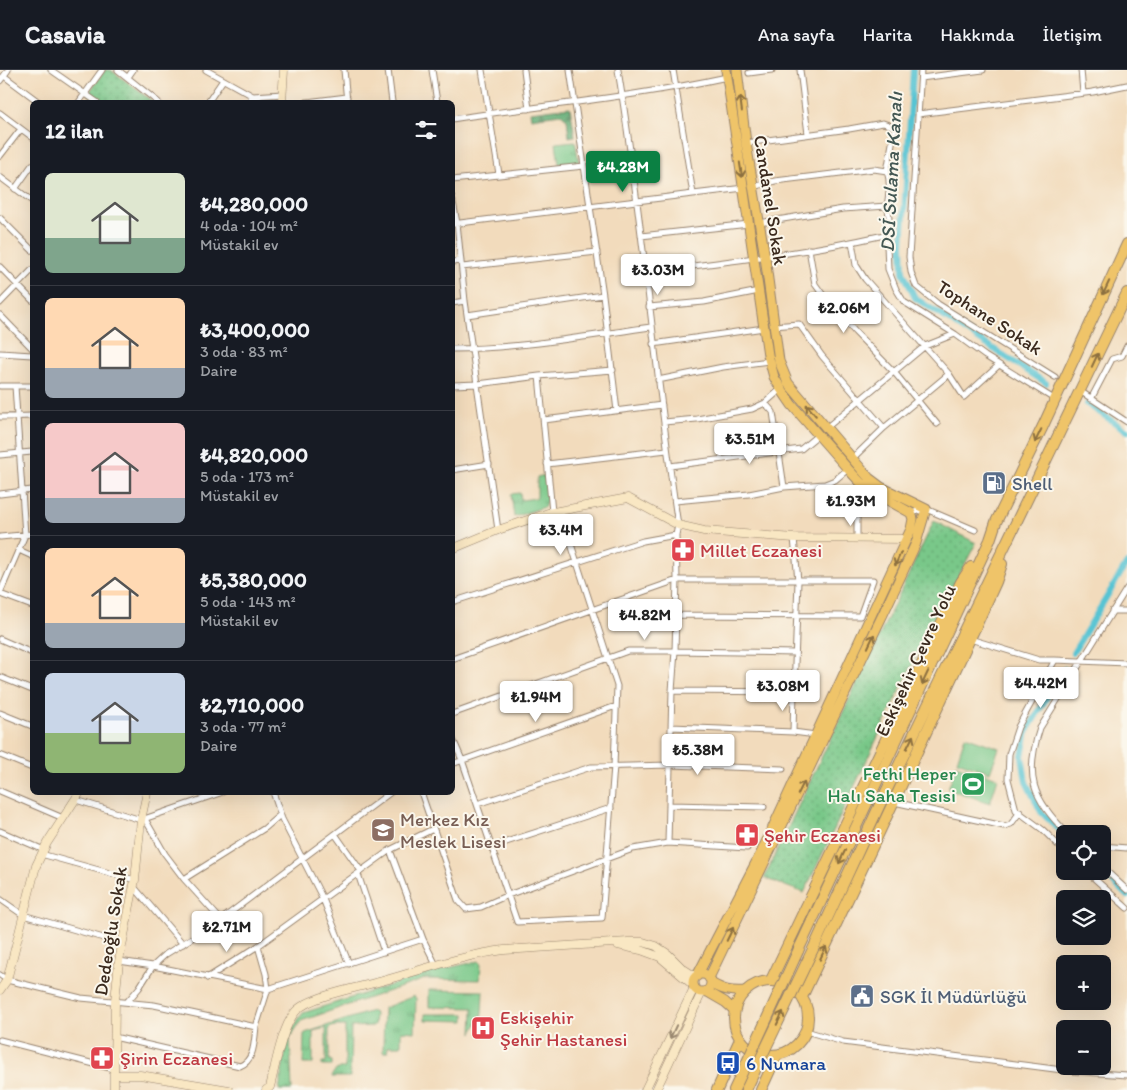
<!DOCTYPE html>
<html lang="tr">
<meta charset="utf-8">
<style>
body{margin:0;font-family:Itim,sans-serif;background:#20242c;color:#f1f3f6;height:100vh;display:flex;flex-direction:column;font-size:19px;white-space:nowrap}
*{box-sizing:border-box;margin:0}
p{font-size:16px;color:#9ea1a6}
.icon{flex:none;width:28px;height:28px;fill:none;stroke:currentColor;stroke-width:2;stroke-linecap:round;stroke-linejoin:round}
.map{position:relative;flex:1;overflow:hidden}
.details{position:absolute;left:30px;top:30px;width:425px;height:695px;display:flex;flex-direction:column;background:#171b24;border-radius:8px;box-shadow:0 5px 20px #0002}
.details>*{flex:none}
.buttons{position:absolute;left:1056px;top:755px;display:grid;gap:10px}
.buttons a{display:grid;place-items:center;width:55px;height:55px;border-radius:8px;background:#171b24;box-shadow:0 5px 20px #0002;font-size:25px}
.price{position:absolute;translate:-50% -42px;padding:0 11px;border-radius:5px;background:#fff;color:#222;font-size:16px;line-height:32px;filter:drop-shadow(0 1px 2px #0008)}
.price::after{content:'';position:absolute;left:50%;top:30px;width:15px;height:11px;margin-left:-8px;background:inherit;clip-path:polygon(0 0,100% 0,50% 100%)}
.price.active{background:#0b8043;color:#fff}
ul{padding:0;list-style:none}
li{display:flex;align-items:center;gap:15px;height:125px;padding:0 15px}
li+li{border-top:1px solid #363941}
li span{display:grid;place-items:center;flex:none;width:140px;height:100px;border-radius:8px;color:#555}
li>.icon{margin-inline-start:auto}
span .icon{width:60px;height:60px;fill:#fffc;stroke-width:1}
li b{font-size:21px}
h2{display:flex;justify-content:space-between;align-items:center;height:60px;padding:0 15px;font-size:21px}
header{display:flex;align-items:center;gap:30px;box-sizing:border-box;height:70px;padding:0 25px;background:#171b24;border-bottom:1px solid #363941}
header strong{font-size:24px}
nav{display:flex;gap:28px;margin-inline-start:auto;font-size:18px}
.map>svg:first-child{display:block}
</style>
<header>
<strong>Casavia</strong>
<nav><a>Ana sayfa</a><a>Harita</a><a>Hakkında</a><a>İletişim</a></nav>
</header>
<div class="map">
<svg width="1127" height="1020" viewBox="0 0 1127 1020">
<defs>
<pattern id="grass-tufts" width="24" height="20" patternUnits="userSpaceOnUse" patternTransform="scale(1.25)"><rect width="24" height="20" fill="#79c889"/><path d="M3 7l-1-3M5 7V3M7 7l1-3M15 17l-1-3M17 17v-4M19 17l1-3" fill="none" stroke="#64a36f"/></pattern>
<pattern id="forest-firs" width="22" height="20" patternUnits="userSpaceOnUse" patternTransform="scale(1.25)"><rect width="22" height="20" fill="#62ac75"/><path d="M5 1l3.5 6h-7zM16 11l3.5 6h-7z" fill="#528c5f"/></pattern>
<pattern id="park-dots" width="8" height="8" patternUnits="userSpaceOnUse" patternTransform="scale(1.25)"><rect width="8" height="8" fill="#79c889"/><path d="M2 2h.1M6 6h.1" fill="none" stroke="#64a36f" stroke-width="1.8" stroke-linecap="round"/></pattern>
</defs>
<rect width="100%" height="100%" fill="#fbf7ec"/>
<filter id="ink" filterUnits="userSpaceOnUse"><feTurbulence type="fractalNoise" baseFrequency=".02" numOctaves="2"/><feDisplacementMap in="SourceGraphic" scale="10" xChannelSelector="R" yChannelSelector="G"/><feConvolveMatrix kernelMatrix="1 2 1 2 8 2 1 2 1" color-interpolation-filters="sRGB"/></filter>
<filter id="wash" filterUnits="userSpaceOnUse"><feTurbulence type="fractalNoise" baseFrequency=".0096" numOctaves="4" result="noise"/><feDisplacementMap in="SourceGraphic" scale="20" xChannelSelector="R" yChannelSelector="G"/><feGaussianBlur stdDeviation="1.12" result="paint"/><feColorMatrix in="noise" values="0 0 0 0 0 0 0 0 0 0 0 0 0 0 0 0 0 1.4 0 .05"/><feComposite in="paint" operator="in"/></filter>
<g filter="url(#wash)">
<rect width="100%" height="100%" fill="#f2dbbc"/>
<!-- grass -->
<path fill="url(#grass-tufts)" stroke="#5a7954" d="M575 71 579 92 559 94 556 73Z
M545 405 547 430 544 437 514 447 511 424 520 423 521 430 537 428V407Z
M479 891 481 894 480 910 425 909 301 951 290 968 292 1020H279C284 993 285 965 303 943L439 900Z
M429 920 483 921 482 944 472 963 473 938 429 937Z
M414 926 416 928 415 962 401 961V976H388L387 982H383L384 938Z
M372 941 375 944 374 956 351 957 350 1007H332L333 1003 339 998H345V956H335L329 958V990L332 991V996H322V992H326V958L313 961V994H303L304 965 305 963Z
M425 944H465V951L425 950Z"/>
<!-- forest -->
<path fill="url(#forest-firs)" stroke="#4e6b4a" d="M570 37 575 66 569 67 567 49 561 44 531 48 530 42Z"/>
<!-- park -->
<path fill="url(#park-dots)" stroke="#5a7954" d="M105 0H111L152 31 151 32H100L88 24Z
M934 451 976 473 909 601 804 823 764 808Z"/>
<!-- pitch -->
<path fill="#79c889" stroke="#5a7954" d="M965 666 999 678 990 702 957 691Z
M956 695 998 708 990 733 948 719Z"/>
<g fill="none" stroke-linecap="round" stroke-linejoin="round">
<!-- canal -->
<path stroke="#59c4d3" stroke-width="6" d="M913 0 902 176 903 202 915 228 1046 313
M1087 334 1127 361
M1073 583 1127 493
M1064 599 1027 661 1022 686 1026 712 1041 742 1065 765
M1102 801 1127 826"/>
</g>
</g>
<g filter="url(#ink)">
<g fill="none" stroke-linecap="round" stroke-linejoin="round">
<defs>
<path id="street" d="M51 0 97 32
M118 0 158 32
M206 0 253 26 283 24
M344 0 347 32
M388 0 392 32
M432 0 437 32
M482 0 499 104
M524 0 529 39
M570 0 603 225 617 341
M800 0 808 64
M921 0 909 187 911 202 916 216 938 234 1055 307
M1081 0 1083 23
M749 3 772 0
M4 6 39 32
M128 7 133 0
M921 8 983 0
M0 11 8 0
M79 32 102 0
M208 32 223 10
M248 32 253 26 262 32
M307 32 347 27
M0 43 32 67
M918 44 1093 22 1127 15
M452 49C544 35 636 27 727 7
M746 73 849 59 883 53 895 57 887 101
M0 86 21 59
M0 107 32 131
M452 110 584 96
M752 117 775 111 874 99 887 101C891 113 889 124 887 136L843 139 759 153
M15 119 32 95
M693 124 744 118
M452 127 457 153 465 231 498 460
M887 136C890 146 890 156 884 165L887 175 888 199 896 219 904 232 955 264
M0 148 32 180
M452 154 693 124 673 0
M641 166 749 154
M852 172 856 195 865 209 949 304 964 327 999 295
M809 179 815 214 823 225 855 262 894 302 937 354
M452 192 461 191
M0 197 32 230
M462 197 597 182
M645 202C725 192 806 183 884 165
M0 233 32 200
M452 233 465 231
M649 237 704 232 759 221
M0 245 32 278
M467 245 603 225
M773 256 799 254 822 286 884 358 949 304
M653 274 764 258
M452 279C517 279 587 266 651 257
M0 283 32 285
M539 306 552 442
M658 310 723 297 769 291
M452 315 478 314 539 306 613 300
M0 316H32
M1080 321 1127 352
M1091 329 1112 289 1122 286 1127 276
M765 333 773 342 784 417
M0 347 32 346
M544 350 662 335
M664 352 697 349 752 339 765 333 781 319
M826 358 925 276 955 264 985 286 1054 329
M0 385 32 382
M852 389 884 358
M547 394 667 380
M670 396 801 379 818 365
M452 400 489 394
M0 424 32 420
M675 431 749 424 784 417 825 414 835 410 848 399
M857 436V468
M911 443 926 439 975 460
M0 467 32 464
M19 480 32 486
M677 510H873L860 546 676 545Z
M0 523 25 465 15 316
M0 524 32 536
M452 532 643 471 676 465
M1112 541H1127
M676 545 675 581 795 583
M0 569 32 583
M970 569 1039 590H1055
M452 589 677 510 676 465 678 455C655 304 643 151 618 0
M0 607 32 620
M0 643 32 656
M452 644 628 581H675L672 621 794 622 798 511 794 468
M671 657 793 662 816 665
M793 662 794 622
M452 667 462 690 517 852 602 848 614 696 617 616 560 440
M0 685 32 698
M452 694 616 636
M0 721 63 748
M273 722 282 749 323 829 349 894
M421 722 458 830 466 839 481 837 508 825 633 779 668 773 747 778
M76 730 141 750 223 722
M894 732 1004 756 1011 754 1020 742
M477 734 591 697 670 695 783 699
M669 735 764 737
M145 749 165 784 184 809 265 758 280 745
M0 761 44 780
M335 764 361 801
M1068 764C1032 729 1024 706 1040 658L1127 518
M668 773 672 621
M1102 776 1127 778
M491 777 611 738
M1065 782 1043 760 1016 740 1008 709 1009 684 1018 657 1055 590 1127 593
M41 784 135 810
M1102 797 1127 820
M1086 801 1127 838
M358 804 384 882
M184 809 221 850
M134 817 183 874
M0 829 23 845 121 873
M423 869 436 895
M119 891 153 896 166 884 218 852 391 722
M0 905 7 910 81 928 154 935 256 957 268 919 423 869 390 780 433 759
M207 908 258 876 390 780
M127 932 139 918 153 896 268 919 266 904 258 876
M806 961 843 972 1070 1001 1127 1005
M114 967 240 996C255 990 254 971 256 957
M0 970 114 999"/>
<path id="secondary" d="M282 32 284 0
M452 479 498 460 548 443 628 428 678 455 704 461 794 468 907 469
M618 875 641 880 660 887 693 915
M0 920 7 910 36 796 47 773 80 722
M114 1005 115 931 119 891 135 810 141 750 147 722
M114 1020V1005H140L229 1020
M266 1020 270 1017C275 997 282 956 296 941 310 926 360 917 382 911 422 900 463 885 504 880L628 872H643L656 876 668 884 682 898 696 907
M645 1020 694 918
M656 1020 702 922"/>
<path id="primary" d="M693 913a9 9 0 1 1 18 0a9 9 0 1 1-18 0Z
M697 906 762 781 911 459 913 449 911 443 873 422 862 414 848 399 792 335 781 319 774 307 768 285 726 0
M709 908 886 538 916 473 926 439 881 417 869 408 788 313 779 291 765 187 746 73 737 0
M711 913C723 920 730 922 745 921
M706 921 725 932 734 940"/>
<path id="highway" d="M815 875 882 730 1127 223
M798 881 990 470 996 452 1043 356 1127 174
M771 910 961 512 971 497
M734 948a37 37 0 1 1 74 0a37 37 0 1 1-74 0Z
M802 927 976 556 996 512 1002 494
M717 1020 740 969
M734 1020 747 992
M746 1020 759 992
M761 1020 777 985"/>
</defs>
<!-- street casing -->
<use href="#street" stroke="#96826d" stroke-width="7"/>
<!-- secondary casing -->
<use href="#secondary" stroke="#96826d" stroke-width="9"/>
<!-- primary casing -->
<use href="#primary" stroke="#96826d" stroke-width="11"/>
<!-- highway casing -->
<use href="#highway" stroke="#96826d" stroke-width="12"/>
<!-- street -->
<use href="#street" stroke="#fff" stroke-width="5"/>
<!-- secondary -->
<use href="#secondary" stroke="#f9e7c3" stroke-width="8"/>
<!-- primary -->
<use href="#primary" stroke="#efc469" stroke-width="9"/>
<!-- highway -->
<use href="#highway" stroke="#efc469" stroke-width="10"/>
<defs>
<path id="highway-bridge" d="M747 992 798 881
M759 992 815 875"/>
</defs>
<!-- highway-bridge casing -->
<use href="#highway-bridge" stroke="#96826d" stroke-width="12" stroke-linecap="butt"/>
<!-- highway-bridge -->
<use href="#highway-bridge" stroke="#efc469" stroke-width="10"/>
</g>
<!-- one-way arrows -->
<defs><path id="oneway-shaft" d="M-6 0H5M1.5-3L5.5 0L1.5 3" fill="none" stroke-width="1.6" stroke-linecap="round" stroke-linejoin="round" transform="scale(1.25)"/></defs>
<g stroke="#8c6f40">
<use href="#oneway-shaft" transform="translate(741 34) rotate(-97)"/>
<use href="#oneway-shaft" transform="translate(741 100) rotate(81)"/>
<use href="#oneway-shaft" transform="translate(1106 218) rotate(115)"/>
<use href="#oneway-shaft" transform="translate(1095 290) rotate(-65)"/>
<use href="#oneway-shaft" transform="translate(811 340) rotate(-130)"/>
<use href="#oneway-shaft" transform="translate(1038 366) rotate(116)"/>
<use href="#oneway-shaft" transform="translate(898 489) rotate(114)"/>
<use href="#oneway-shaft" transform="translate(871 571) rotate(-65)"/>
<use href="#oneway-shaft" transform="translate(925 608) rotate(115)"/>
<use href="#oneway-shaft" transform="translate(910 672) rotate(-64)"/>
<use href="#oneway-shaft" transform="translate(801 718) rotate(-64)"/>
<use href="#oneway-shaft" transform="translate(842 787) rotate(115)"/>
<use href="#oneway-shaft" transform="translate(730 864) rotate(-64)"/>
<use href="#oneway-shaft" transform="translate(823 883) rotate(-65)"/>
<use href="#oneway-shaft" transform="translate(780 948) rotate(-64)"/>
</g>
<use stroke="#9a8870" href="#oneway-shaft" transform="translate(673 962) rotate(115)"/>
</g>
<!-- icons -->
<defs>
<symbol id="fuel-square" viewBox="-11 -11 22 22"><rect x="-9" y="-9" width="18" height="18" rx="4" fill="#5c6f8a" stroke="#fbf7ec"/><path d="M-5.5-6h7V0h2V4h1.3V-2.5L3-4.5l.8-.8L6-3V5H2.5V1h-1V6h-7ZM-4.2-4.7v3.2H.2V-4.7Z" fill="#fff"/></symbol>
<symbol id="pharmacy-square" viewBox="-11 -11 22 22"><rect x="-9" y="-9" width="18" height="18" rx="4" fill="#e0444e" stroke="#fbf7ec"/><path d="M-2-6h4v4h4v4h-4v4h-4v-4h-4v-4h4Z" fill="#fff"/></symbol>
<symbol id="stadium-square" viewBox="-11 -11 22 22"><rect x="-9" y="-9" width="18" height="18" rx="4" fill="#2e9e5b" stroke="#fbf7ec"/><path d="M0-5a6.5 5 0 1 0 0 10a6.5 5 0 1 0 0-10ZM-3.5-1.8h7v3.6h-7Z" fill="#fff"/></symbol>
<symbol id="school-square" viewBox="-11 -11 22 22"><rect x="-9" y="-9" width="18" height="18" rx="4" fill="#8d6e63" stroke="#fbf7ec"/><path d="M0-5L7-2L0 1L-7-2ZM-4 1L0 2.5L4 1V4Q0 6-4 4Z" fill="#fff"/></symbol>
<symbol id="civic-square" viewBox="-11 -11 22 22"><rect x="-9" y="-9" width="18" height="18" rx="4" fill="#5c6f8a" stroke="#fbf7ec"/><path d="M-.6-6.5H3V-4.5H.6V-3L4-1V1h2V6H-6V1h2V-1L-.6-3ZM-1.2 2.5V6h2.4V2.5Z" fill="#fff"/></symbol>
<symbol id="hospital-square" viewBox="-11 -11 22 22"><rect x="-9" y="-9" width="18" height="18" rx="4" fill="#e0444e" stroke="#fbf7ec"/><path d="M-5-5h3v3.5h4V-5h3V5h-3V1.5h-4V5h-3Z" fill="#fff"/></symbol>
<symbol id="bus-square" viewBox="-11 -11 22 22"><rect x="-9" y="-9" width="18" height="18" rx="4" fill="#1a4fb4" stroke="#fbf7ec"/><path d="M-5-6H5V4H4V6H2V4H-2V6H-4V4H-5ZM-3.5-4V0h7V-4ZM-3.5 1.2v1.5H-2V1.2ZM2 1.2v1.5H3.5V1.2Z" fill="#fff"/></symbol>
</defs>
<g fill-rule="evenodd">
<use href="#fuel-square" x="980" y="399" width="28" height="28"/>
<use href="#pharmacy-square" x="669" y="466" width="28" height="28"/>
<use href="#stadium-square" x="959" y="700" width="28" height="28"/>
<use href="#school-square" x="369" y="746" width="28" height="28"/>
<use href="#pharmacy-square" x="733" y="751" width="28" height="28"/>
<use href="#civic-square" x="848" y="912" width="28" height="28"/>
<use href="#hospital-square" x="469" y="944" width="28" height="28"/>
<use href="#pharmacy-square" x="88" y="974" width="28" height="28"/>
<use href="#bus-square" x="714" y="979" width="28" height="28"/>
</g>
<g text-anchor="middle" stroke-width="4" stroke-linejoin="round" paint-order="stroke">
<!-- street labels -->
<g font-size="19" fill="#3b2a1e" stroke="#fbf7ec">
<text transform="translate(771 130) rotate(81)" y="7">Candanel Sokak</text>
<text transform="translate(990 247) rotate(33)" y="7">Tophane Sokak</text>
<text transform="translate(915 590) rotate(-65)" y="7">Eskişehir Çevre Yolu</text>
<text transform="translate(110 861) rotate(-81)" y="7">Dedeoğlu Sokak</text>
</g>
<!-- service labels -->
<g font-size="19" fill="#4e5e75" stroke="#fbf7ec" text-anchor="start">
<text x="1012" y="420">Shell</text>
<text x="880" y="933">SGK İl Müdürlüğü</text>
</g>
<!-- health labels -->
<g font-size="19" fill="#be3a42" stroke="#fbf7ec" text-anchor="start">
<text x="700" y="487">Millet Eczanesi</text>
<text x="764" y="772">Şehir Eczanesi</text>
<text x="500" y="954">Eskişehir<tspan x="500" dy="22">Şehir Hastanesi</tspan></text>
<text x="120" y="995">Şirin Eczanesi</text>
</g>
<!-- leisure labels -->
<g font-size="19" fill="#27864d" stroke="#fbf7ec" text-anchor="end">
<text x="956" y="710">Fethi Heper<tspan x="956" dy="22">Halı Saha Tesisi</tspan></text>
</g>
<!-- education labels -->
<g font-size="19" fill="#785e54" stroke="#fbf7ec" text-anchor="start">
<text x="400" y="756">Merkez Kız<tspan x="400" dy="22">Meslek Lisesi</tspan></text>
</g>
<!-- transit labels -->
<g font-size="19" fill="#164399" stroke="#fbf7ec" text-anchor="start">
<text x="746" y="1000">6 Numara</text>
</g>
<!-- water labels -->
<g font-size="20" font-style="italic" fill="#445854" stroke="#fbf7ec">
<text transform="translate(891 102) rotate(-87)" y="7">DSİ Sulama Kanalı</text>
</g>
</g>
</svg>
<div class="buttons">
<a><svg class="icon" aria-label="locate" viewBox="0 0 24 24"><circle cx="12" cy="12" r="6"/><path d="M12 2v4M12 18v4M2 12h4M18 12h4"/></svg></a>
<a><svg class="icon" aria-label="layers" viewBox="0 0 24 24"><path d="M12 4l9 5-9 5-9-5zM3 14l9 5 9-5"/></svg></a>
<a>+</a>
<a>−</a>
</div>
<b class="price active" style="left:623px;top:123px">₺4.28M</b>
<b class="price" style="left:658px;top:226px">₺3.03M</b>
<b class="price" style="left:844px;top:264px">₺2.06M</b>
<b class="price" style="left:750px;top:395px">₺3.51M</b>
<b class="price" style="left:851px;top:457px">₺1.93M</b>
<b class="price" style="left:561px;top:486px">₺3.4M</b>
<b class="price" style="left:645px;top:571px">₺4.82M</b>
<b class="price" style="left:1041px;top:639px">₺4.42M</b>
<b class="price" style="left:783px;top:642px">₺3.08M</b>
<b class="price" style="left:536px;top:653px">₺1.94M</b>
<b class="price" style="left:698px;top:706px">₺5.38M</b>
<b class="price" style="left:227px;top:883px">₺2.71M</b>
<section class="details">
<h2>12 ilan<svg class="icon" aria-label="filters" viewBox="0 0 24 24"><path d="M4 7h16M4 17h16"/><circle cx="9" cy="7" r="2"/><circle cx="15" cy="17" r="2"/></svg></h2>
<ul>
<li><span style="background:linear-gradient(#dfe7d0 65%,#7fa58c 0)"><svg class="icon" aria-label="home" viewBox="0 0 24 24"><path d="M3 11l9-7 9 7M6 9v11h12V9"/></svg></span><div><b>₺4,280,000</b><p>4 oda · 104 m²</p><p>Müstakil ev</p></div></li>
<li><span style="background:linear-gradient(#ffd9b3 70%,#9aa5b1 0)"><svg class="icon" aria-label="home" viewBox="0 0 24 24"><path d="M3 11l9-7 9 7M6 9v11h12V9"/></svg></span><div><b>₺3,400,000</b><p>3 oda · 83 m²</p><p>Daire</p></div></li>
<li><span style="background:linear-gradient(#f6c9c9 75%,#9aa5b1 0)"><svg class="icon" aria-label="home" viewBox="0 0 24 24"><path d="M3 11l9-7 9 7M6 9v11h12V9"/></svg></span><div><b>₺4,820,000</b><p>5 oda · 173 m²</p><p>Müstakil ev</p></div></li>
<li><span style="background:linear-gradient(#ffd9b3 75%,#9aa5b1 0)"><svg class="icon" aria-label="home" viewBox="0 0 24 24"><path d="M3 11l9-7 9 7M6 9v11h12V9"/></svg></span><div><b>₺5,380,000</b><p>5 oda · 143 m²</p><p>Müstakil ev</p></div></li>
<li><span style="background:linear-gradient(#c9d6e8 60%,#8fb573 0)"><svg class="icon" aria-label="home" viewBox="0 0 24 24"><path d="M3 11l9-7 9 7M6 9v11h12V9"/></svg></span><div><b>₺2,710,000</b><p>3 oda · 77 m²</p><p>Daire</p></div></li>
</ul>
</section>
</div>
